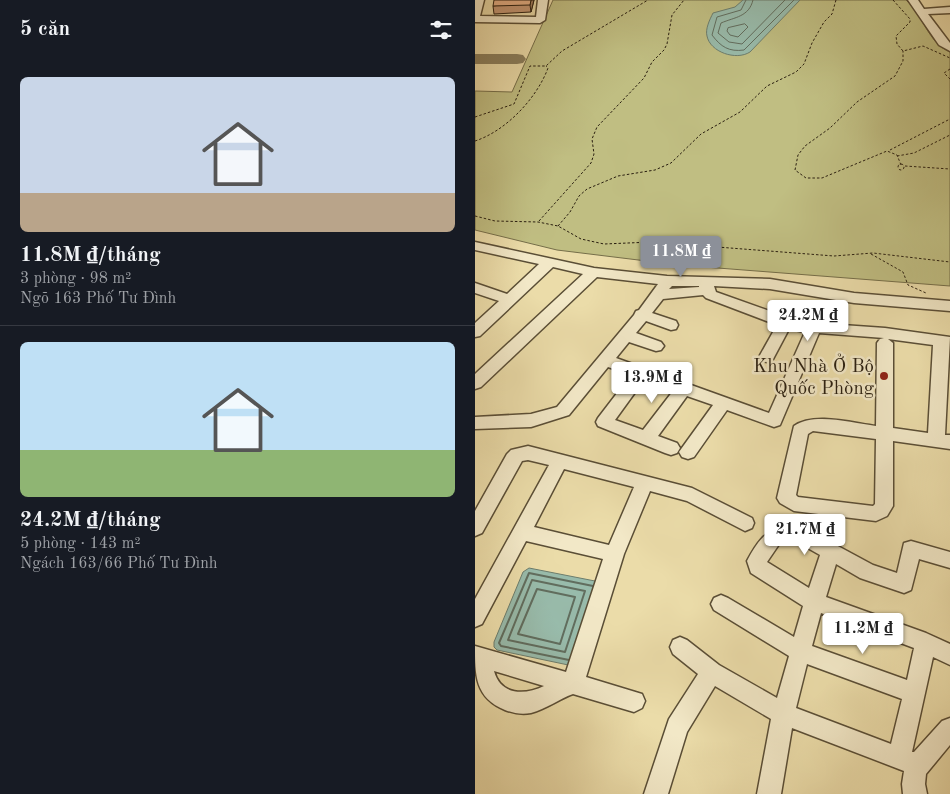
<!DOCTYPE html>
<html lang="vi">
<meta charset="utf-8">
<style>
body{margin:0;font-family:"Old Standard TT",serif;background:#20242c;color:#f1f3f6;height:100vh;display:flex;flex-direction:column;font-size:19px;white-space:nowrap}
*{box-sizing:border-box;margin:0}
p{font-size:16px;color:#9ea1a6}
.icon{flex:none;width:28px;height:28px;fill:none;stroke:currentColor;stroke-width:2;stroke-linecap:round;stroke-linejoin:round}
.map{position:relative;flex:1;overflow:hidden}
.side{display:flex;flex-direction:column;background:#171b24;width:475px}
.side>*{flex:none}
.price{position:absolute;translate:-50% -42px;padding:0 11px;border-radius:5px;background:#fff;color:#222;font-size:16px;line-height:32px;filter:drop-shadow(0 1px 2px #0008)}
.price::after{content:'';position:absolute;left:50%;top:30px;width:15px;height:11px;margin-left:-8px;background:inherit;clip-path:polygon(0 0,100% 0,50% 100%)}
.price.on{background:#8c9099;color:#fff}
ul{padding:0;list-style:none}
li{display:grid;align-content:center;gap:10px;height:265px;padding:0 20px}
li+li{border-top:1px solid #363941}
li span{display:grid;place-items:center;height:155px;border-radius:8px;color:#555}
li>.icon{margin-inline-start:auto}
span .icon{width:90px;height:90px;fill:#fffc;stroke-width:1}
li b{font-size:21px}
h2{display:flex;justify-content:space-between;align-items:center;height:60px;padding:0 20px;font-size:21px}
main{display:flex;flex:1;min-height:0}
.map>svg:first-child{display:block}
</style>
<main>
<section class="side">
<h2>5 căn<svg class="icon" aria-label="filters" viewBox="0 0 24 24"><path d="M4 7h16M4 17h16"/><circle cx="9" cy="7" r="2"/><circle cx="15" cy="17" r="2"/></svg></h2>
<ul>
<li><span style="background:linear-gradient(#c9d6e8 75%,#b9a48a 0)"><svg class="icon" aria-label="home" viewBox="0 0 24 24"><path d="M3 11l9-7 9 7M6 9v11h12V9"/></svg></span><div><b>11.8M ₫/tháng</b><p>3 phòng · 98 m²</p><p>Ngõ 163 Phố Tư Đình</p></div></li>
<li><span style="background:linear-gradient(#bfe0f5 70%,#8fb573 0)"><svg class="icon" aria-label="home" viewBox="0 0 24 24"><path d="M3 11l9-7 9 7M6 9v11h12V9"/></svg></span><div><b>24.2M ₫/tháng</b><p>5 phòng · 143 m²</p><p>Ngách 163/66 Phố Tư Đình</p></div></li>
</ul>
</section>
<div class="map">
<svg width="475" height="794" viewBox="0 0 475 794">
<rect width="100%" height="100%" fill="#ebdca9"/>
<filter id="stains"><feTurbulence type="fractalNoise" baseFrequency=".004" numOctaves="4"/><feColorMatrix values="0 0 0 0 .2 0 0 0 0 .09 0 0 0 0 .02 0 0 0 .5 -.17"/></filter>
<radialGradient id="worn" r=".72"><stop offset=".6" stop-color="#630" stop-opacity="0"/><stop offset="1" stop-color="#630" stop-opacity=".3"/></radialGradient>
<!-- green -->
<path fill="#c0be82" stroke="#756e49" d="M78 0H431C448 15 453 43 475 52V286L204 265 82 250 0 230V91L37 92Z"/>
<!-- water -->
<path fill="#98bbab" stroke="#6c7d6d" d="M268 0H325L275 52C261 61 235 52 232 36 230 29 235 19 238 13L260 7Z
M54 568 125 582 98 666 22 650 19 647V642L48 572Z"/>
<g fill="none" stroke-linecap="round" stroke-linejoin="round">
<!-- shore-far1 -->
<path stroke="#616d5e" stroke-width="1" d="M271 0 266 10 242 17 237 35C246 47 254 52 269 50L319 0
M278 0C274 17 260 17 246 23L243 33 254 42 267 44 310 0
M270 24 273 27 263 37 255 35 252 31 253 28Z"/>
<!-- shore -->
<path stroke="#616d5e" stroke-width="2" d="M57 580 110 591 90 652 33 640Z
M62 589 100 597 85 644 43 634Z
M94 660 26 646 24 643 54 573 118 586"/>
<!-- taxiway -->
<path fill="#8a7e5c" fill-rule="evenodd" d="M0 54H42L48 55 51 59 48 63 42 64H0Z"/>
<defs>
<path id="minor" d="M0 0H9L5 16 61 17 63 0H73L70 20 65 23 0 22Z
M433 0H443L449 9 475 7V13L453 14 475 43V51L464 45Z
M0 242 119 268 192 276 295 279 379 293 475 301V311L379 303 295 289 239 286 241 292 317 319 339 323 410 328 475 337 470 435H475V449L418 441V506L412 516 401 521 319 511 305 503 302 498 319 426C339 412 377 423 401 426L402 343 405 339 409 338 344 333 305 425 299 427 252 410 219 457 213 459 207 457 204 452 238 405 212 396 183 436 202 443 205 448 202 453 196 455 190 453 123 426 121 422 123 418 156 375 133 367 94 415 56 427 0 429V417L56 414 82 407 159 315 161 311 164 310 183 284 122 277 6 387 0 389V374L108 274 78 267 5 336 0 337V323L24 301 0 293V283L32 294 64 264 0 250ZM197 286H224V287L194 289ZM228 295 231 298 302 325 284 357 287 361 292 362 297 361 314 329 330 332 294 413 141 358 154 342 181 351 186 350 189 346 186 342 161 333 171 321 196 330 201 329 203 325 201 321 177 313 188 299ZM413 339 458 345 453 433 418 428V343ZM169 380 198 391 168 430 140 420ZM338 431 401 439 400 504 398 506 323 497 321 495 333 434Z
M53 446 217 488 277 518 279 523 277 528 270 531 212 501 175 491 149 554 111 677 167 694 170 701 167 708 159 712 98 694C84 699 71 709 56 713 46 715 38 713 30 710 0 698 0 675 0 646L91 672 128 559 51 541 7 624 0 627V599L74 465 53 460 47 461 7 533 0 536V511L32 454 36 450ZM89 469 159 487 134 545 59 527ZM19 671 69 686C50 695 26 696 19 671Z
M322 524 398 565 422 573 429 543 436 541 475 552V568L444 559 436 590 429 593 385 578 361 564 351 597 451 633 475 644V665L458 657 437 752H439L467 721 475 718V745L451 774 450 784 452 794H428L427 784 429 771 317 728 306 794H282L296 719 240 686 212 732 193 794H169L194 719 223 674 198 654 195 647 198 640 205 637 212 640 244 665 302 698 314 656 239 610 236 604 239 598 246 595 253 598 319 637 328 606 276 573 272 561C279 548 291 526 307 531L309 537 292 562 334 588 345 555 315 538 313 532 315 526ZM346 613 439 648 432 680 337 646ZM332 664 427 699 416 744 321 708Z"/>
</defs>
<!-- minor casing -->
<use href="#minor" stroke="#5a4e36" stroke-width="3"/>
<!-- path -->
<path stroke="#2a1f10" stroke-width="1" stroke-dasharray="2.5 2" stroke-linecap="butt" d="M418 0 435 19V22L421 36 422 44 428 51 448 46 475 58
M475 69 469 73 475 79
M0 117 39 104 55 66H71L87 51 173 0
M0 141C31 131 62 98 73 68L71 66
M415 150 475 119
M422 156 439 153 475 135
M423 167a3 3 0 1 1 6 0a3 3 0 1 1-6 0Z
M426 165 422 155 412 151 347 178H331L320 170 323 155 330 146 355 128 382 102 420 76 428 61V51
M430 166 475 169
M0 216 20 221 63 222 83 226 106 239 129 244 177 242 359 256 398 253 475 262
M64 221 116 163 119 154 117 139 122 127 169 78 177 62 189 50 192 44 197 15 209 0
M83 226 95 212 104 196 112 189 143 176 180 170 196 163 226 134 265 112 292 86 321 72 329 64 337 43 349 22 357 14 361 0
M396 254 428 272 433 285 451 293"/>
<!-- minor -->
<use href="#minor" fill="#f2e8c7" fill-rule="evenodd"/>
</g>
<!-- wall -->
<path fill="#c59875" stroke="#2a1f10" d="M59 0 56 12 19 14 18 6Z"/>
<!-- shaded-wall -->
<path fill="#a07c5f" stroke="#2a1f10" d="M56 0H59L56 12 55 5Z"/>
<!-- building -->
<path fill="#e5b188" stroke="#2a1f10" d="M19 0H56L55 5 18 6Z"/>
<!-- markers -->
<circle fill="#8f2418" stroke="#f2e8c7" stroke-width="2" cx="409" cy="376" r="5"/>
<g text-anchor="middle" stroke-width="5" stroke-linejoin="round" paint-order="stroke">
<!-- poi labels -->
<g font-size="19" fill="#2a1f10" stroke="#f2e8c7" text-anchor="end">
<text x="399" y="372">Khu Nhà Ở Bộ<tspan x="399" dy="22">Quốc Phòng</tspan></text>
</g>
</g>
<rect width="100%" height="100%" filter="url(#stains)"/>
<rect width="100%" height="100%" fill="url(#worn)"/>
</svg>
<b class="price on" style="left:206px;top:278px">11.8M ₫</b>
<b class="price" style="left:333px;top:342px">24.2M ₫</b>
<b class="price" style="left:177px;top:404px">13.9M ₫</b>
<b class="price" style="left:330px;top:556px">21.7M ₫</b>
<b class="price" style="left:388px;top:655px">11.2M ₫</b>
</div>
</main>
